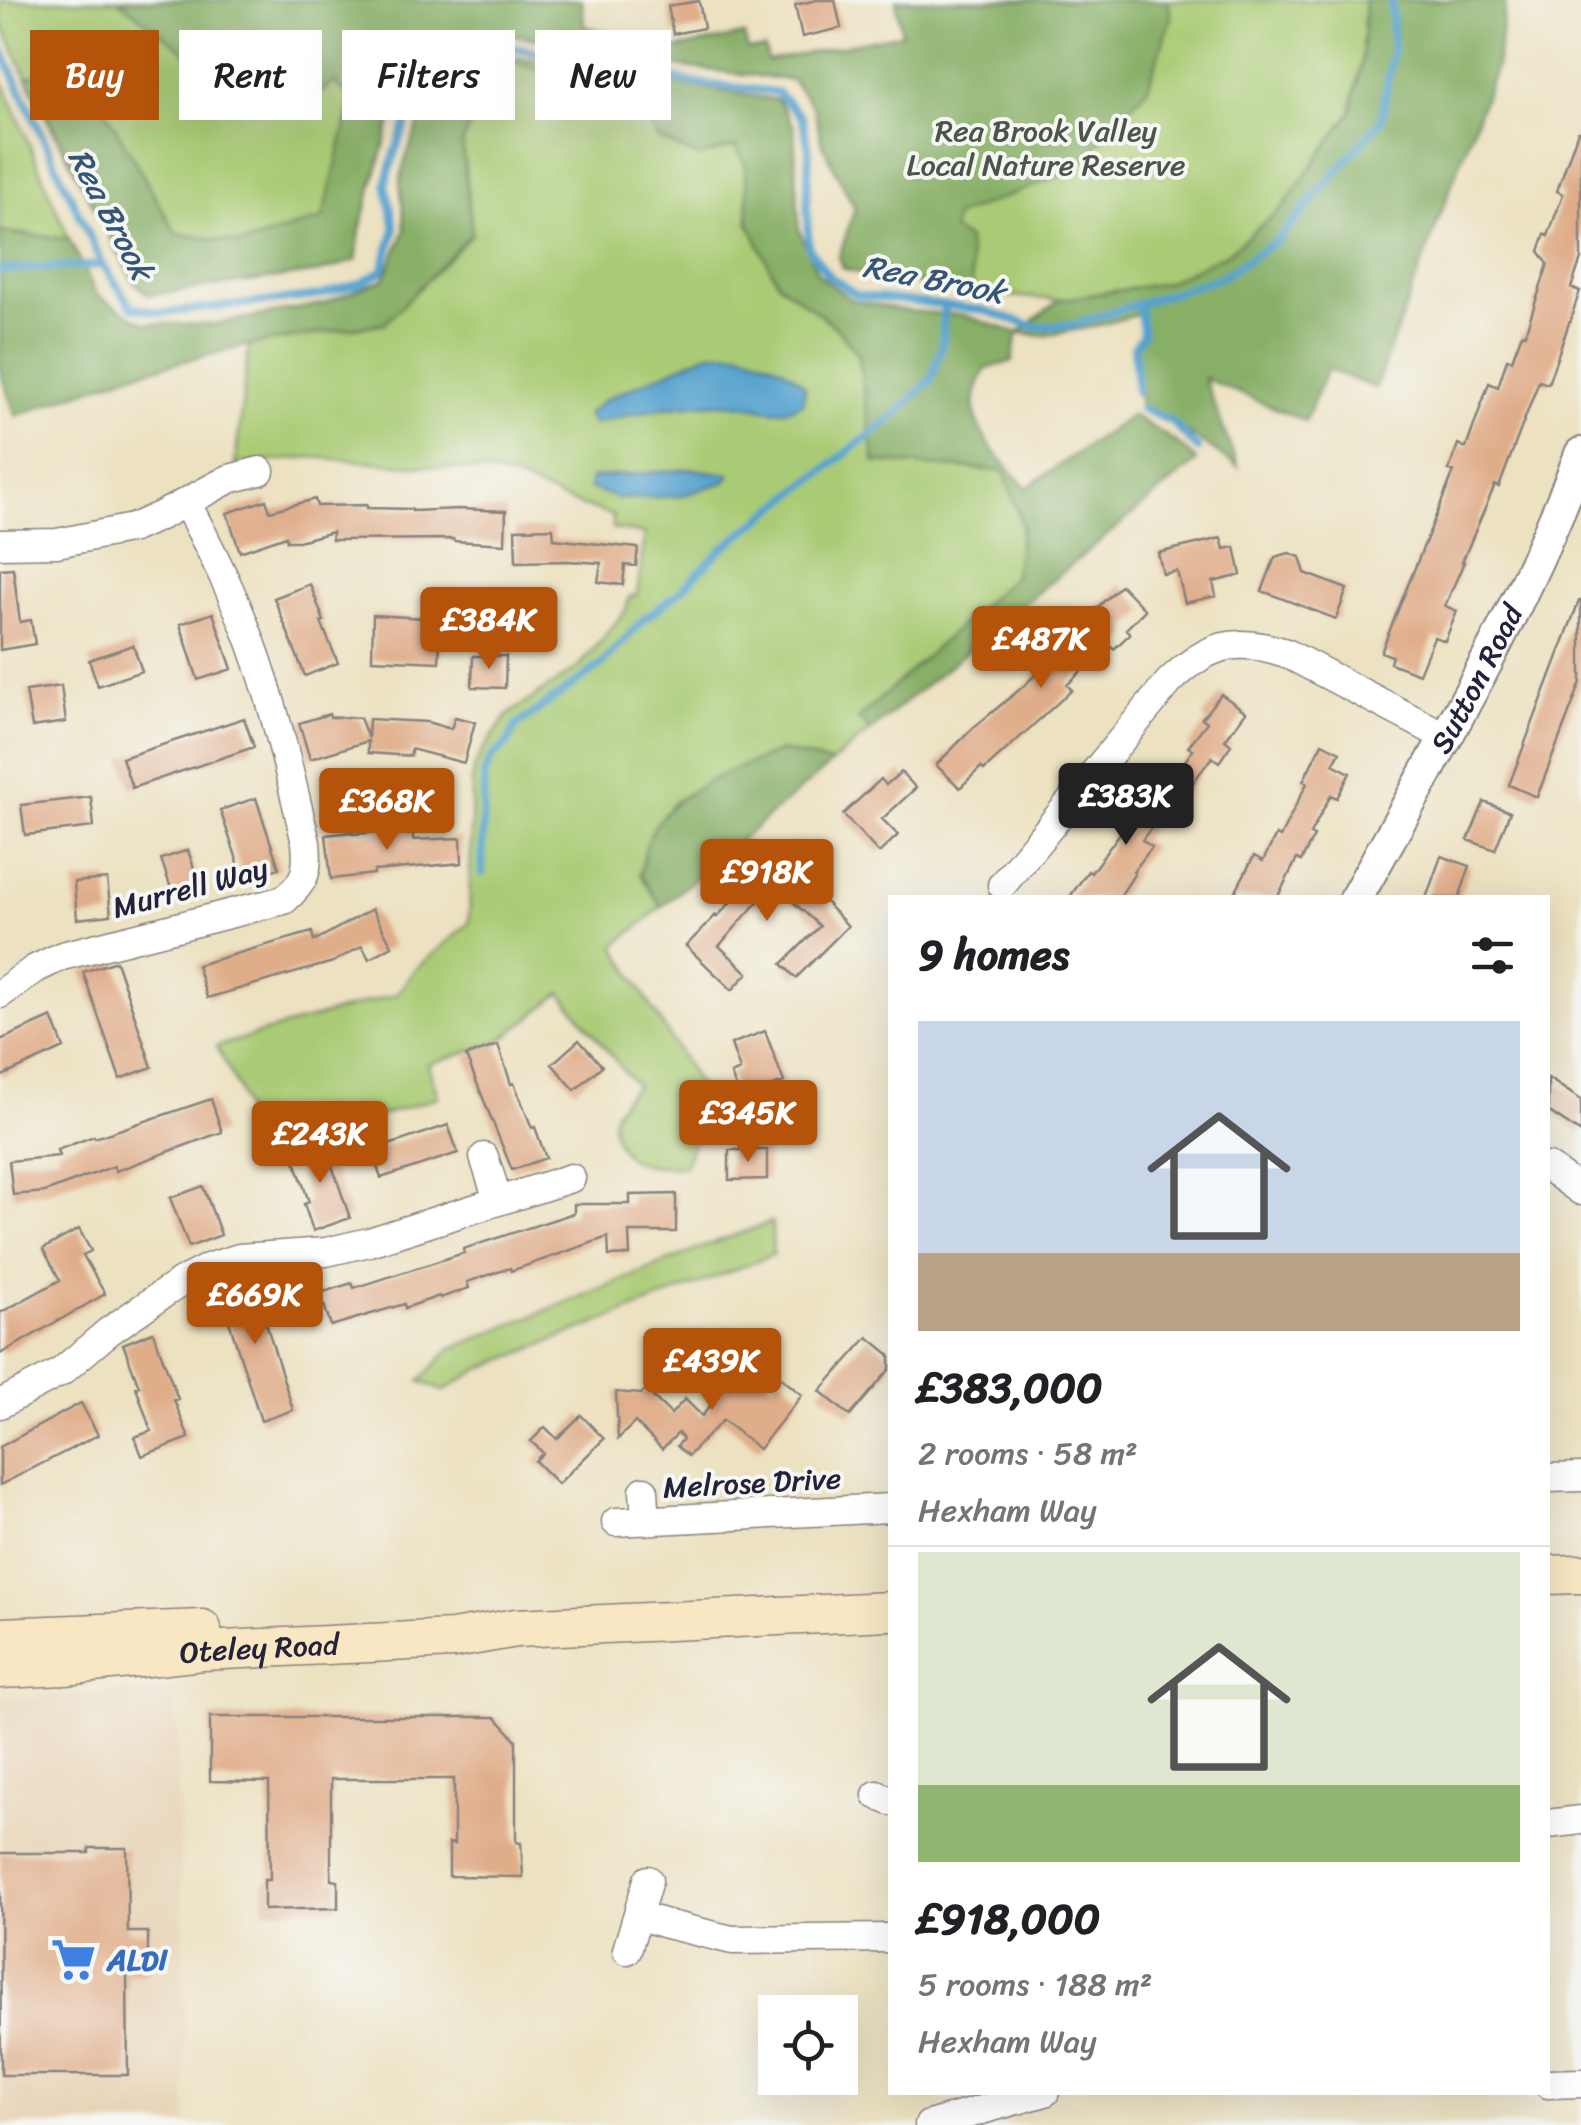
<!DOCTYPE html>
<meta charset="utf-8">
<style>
body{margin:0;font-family:Sriracha,sans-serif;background:#f2f2f2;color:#202124;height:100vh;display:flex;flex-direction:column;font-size:38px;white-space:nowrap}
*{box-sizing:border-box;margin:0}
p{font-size:32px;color:#757577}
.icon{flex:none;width:55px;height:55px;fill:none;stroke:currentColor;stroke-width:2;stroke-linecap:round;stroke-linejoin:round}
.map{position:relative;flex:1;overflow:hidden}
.panel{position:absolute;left:888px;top:895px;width:662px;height:1200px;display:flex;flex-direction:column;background:#fff;border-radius:0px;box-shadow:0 10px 40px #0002}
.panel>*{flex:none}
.banner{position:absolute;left:30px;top:30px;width:708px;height:90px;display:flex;gap:20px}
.tools{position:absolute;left:758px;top:1995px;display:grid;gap:20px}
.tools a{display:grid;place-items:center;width:100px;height:100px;border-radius:0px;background:#fff;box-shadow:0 10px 40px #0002;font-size:50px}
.price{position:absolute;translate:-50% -85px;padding:0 22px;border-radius:10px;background:#b45309;color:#fff;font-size:32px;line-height:65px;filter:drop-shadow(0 2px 5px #0008)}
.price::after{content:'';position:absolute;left:50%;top:60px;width:30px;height:22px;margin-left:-15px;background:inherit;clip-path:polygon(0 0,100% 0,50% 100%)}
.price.current{background:#222;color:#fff}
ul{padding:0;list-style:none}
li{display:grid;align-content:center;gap:20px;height:530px;padding:0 30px}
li+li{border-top:2px solid #e0e0e0}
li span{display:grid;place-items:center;height:310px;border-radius:0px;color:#555}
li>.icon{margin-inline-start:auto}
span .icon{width:180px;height:180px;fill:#fffc;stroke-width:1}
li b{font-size:42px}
h2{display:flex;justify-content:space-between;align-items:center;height:120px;padding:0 30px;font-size:42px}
.chip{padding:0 35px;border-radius:0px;background:#fff;box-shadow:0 10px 40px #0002;font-size:35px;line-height:90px}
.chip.current{background:#b45309;color:#fff}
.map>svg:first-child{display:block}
</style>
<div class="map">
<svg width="1581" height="2125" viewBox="0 0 1581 2125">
<rect width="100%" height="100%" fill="#f6f6f2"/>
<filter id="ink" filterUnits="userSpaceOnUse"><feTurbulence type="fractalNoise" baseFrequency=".01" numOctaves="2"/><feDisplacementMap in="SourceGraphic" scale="20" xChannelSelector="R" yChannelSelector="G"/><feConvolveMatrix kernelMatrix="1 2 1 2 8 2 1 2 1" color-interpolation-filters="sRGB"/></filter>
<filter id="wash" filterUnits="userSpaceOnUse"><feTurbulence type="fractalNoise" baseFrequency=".0048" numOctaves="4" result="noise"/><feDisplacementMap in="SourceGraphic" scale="40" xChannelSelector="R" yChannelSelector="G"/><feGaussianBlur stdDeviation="2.25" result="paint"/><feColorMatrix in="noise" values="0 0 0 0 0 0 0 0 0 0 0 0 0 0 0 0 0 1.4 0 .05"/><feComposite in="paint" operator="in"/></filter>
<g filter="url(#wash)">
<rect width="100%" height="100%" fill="#ece1c0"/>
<!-- built -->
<path fill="#e8d4b7" d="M175 1689 183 1925 186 2125H0V1698Z"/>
<!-- green -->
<path fill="#aacb74" stroke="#667658" stroke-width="2.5" d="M0 0H582L584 26 676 49 744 35 748 50 765 49 768 61 902 34 896 0H1365L1362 60 1351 112 1282 208 1228 253 1165 283 1059 300 973 293 858 273 843 268 839 257 855 208 822 144 814 108 792 80 677 66 516 35 461 36 429 49 391 122 360 229 356 260 319 272 149 295 133 281 37 100 0 19Z
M501 57 638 103 658 139 735 146 746 166 749 223 777 282 836 327 858 354 875 462 1004 471 1022 525 1014 576 859 719 870 731 832 763 781 751 714 779 671 804 640 874 661 907 615 946 716 1114 697 1131 685 1166C670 1166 653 1168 638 1162 629 1159 625 1155 620 1147 603 1120 616 1107 636 1086L561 993 499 1042 428 1064 438 1097 257 1156 238 1088 217 1046 397 994 414 970 469 923 472 782 475 766 483 750 508 715 580 666 626 610 630 596 637 595 645 534 612 529 613 516 565 500 517 479 484 471 310 457 235 465 249 345 385 323 472 234 462 142Z
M0 77 6 89 69 239 0 232Z
M772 1222 773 1255 482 1368 443 1391 420 1381 450 1349 716 1242Z"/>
<!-- forest -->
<path fill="#87af66" stroke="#546850" stroke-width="2.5" d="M118 0H582L584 26 676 49 744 35 748 50 765 49 768 61 902 34 896 0H1168L1171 18 1148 87 1073 171 955 216 952 230 968 240 973 293 858 273 843 268 839 257 855 208 822 144 814 108 792 80 677 66 516 35 461 36 429 49 391 122 360 229 356 260 319 272 149 295 133 281 27 77 70 68 97 95 176 233 243 244 323 218 352 99 334 82 306 105 263 110 226 84Z
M1365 0H1506L1496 67 1375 388 1327 369 1305 421 1204 378 1238 467 1172 422 1141 408 1137 392 1134 347 1143 334 1140 314 1092 327 1043 336 1018 333 1012 361 986 369C954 419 995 451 1026 488L1132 415 1176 442 1197 461 870 731 858 719 1014 576 1022 525 1004 471 875 462 858 354 836 327 777 282 749 223 746 166 736 146 699 157 658 139 638 103 501 58 462 142 472 233 385 323 249 345 127 375 16 416 0 372V232L69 239 97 295 144 323 210 325 323 304 384 279 405 230 400 183 404 163 430 94 446 71 468 59 501 57 551 60 634 77 778 100 794 127 799 230 818 274 851 300 908 311 963 315 1018 333 1059 300 1165 283 1228 253 1282 208 1351 112 1362 60Z
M781 751 832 763 661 907 640 874C642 864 644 853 647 843 663 791 735 770 781 751Z"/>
<!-- water -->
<path fill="#55a2ce" stroke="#3c6284" stroke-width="2.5" d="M742 352C765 359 789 368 805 386L803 403C777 417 769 408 742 405 730 403 715 403 703 404 666 406 629 415 593 424L587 414 606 399 709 353Z
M692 469 730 474V477L725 482 681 496 619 499 589 488 591 478Z"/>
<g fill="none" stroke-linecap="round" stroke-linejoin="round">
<!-- stream -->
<path stroke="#55a2ce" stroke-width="8" d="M0 46 103 265 132 307 163 313 317 296 361 283 382 271 395 229 386 184 395 152 434 57 470 47H508L572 57 695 83 777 92 802 118 809 150 807 204 809 248 827 274 856 295 982 310 1036 327 1073 325 1221 277 1278 240 1381 120 1393 47 1391 0
M0 270 103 265
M1137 392 1134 347 1143 334 1139 305
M1141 408 1172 422 1198 449
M482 873 484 774 492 757 507 744 516 726 601 665 643 620 677 594 723 548 892 418 931 380 942 345 944 305"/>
</g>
<g id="blocks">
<!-- building -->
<path fill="#e0ad8a" d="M817 0H835L841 28 802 37 795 5Z
M699 1 704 28 673 34 668 6Z
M1578 131H1581V259L1571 288 1580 291 1548 384 1539 381 1499 487 1495 485 1462 562H1464L1445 606 1457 611 1445 641 1434 637 1419 674 1390 663 1392 656 1381 652 1454 471 1449 470 1458 444 1466 448 1489 383 1498 387 1507 359 1512 360 1522 333 1525 334 1548 264 1539 251 1545 234 1548 236 1563 194 1557 191Z
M315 499 317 506 367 505V508L412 509V511L459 509 506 511 505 544 454 541 453 539 332 540V532L299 541H287L286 536 240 552 227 513 266 500 270 511Z
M553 528 554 539 638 548 636 566 625 565 623 585 598 582 601 563 567 561 516 562 515 529Z
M1221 538 1224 549 1235 547 1241 575 1213 582 1216 596 1185 603 1177 571 1163 574 1158 553Z
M1289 553 1300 557 1305 573 1347 589 1336 619 1262 591 1275 557Z
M13 568 20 622 31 620 35 644 0 650V569Z
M310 584 324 621 321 622 338 663 305 676 274 598Z
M1121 585 1145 610 1126 629 1130 634 1114 649 1109 644 1067 685 1072 690 984 770 981 767 960 788 936 765 973 728 1025 685 1058 652 1062 656 1092 627 1084 620Z
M1579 601H1581V682L1537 797 1509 785Z
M494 605 530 606 529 648 493 646Z
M213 613 232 669 198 680 180 624Z
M373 615 441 619 439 662 372 659Z
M133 645 142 671 98 686 89 660Z
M473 656H506L505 688 472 687Z
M61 686 66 722 32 727 26 691Z
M1221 694 1246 712 1225 740 1231 745 1219 762 1212 757 1183 796 1167 785 1193 750 1188 747 1207 722 1202 718Z
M329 714 330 717 360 718 368 738 369 719 427 722 451 729 455 717 475 722 464 763 411 749V756L368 753V741L310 759 299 723Z
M244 718 254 747 132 788 122 758Z
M1322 743 1340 752 1333 764 1350 773 1337 798 1331 795 1310 834 1314 836 1301 861 1297 859 1277 898H1232L1254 856 1263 861 1276 835 1280 837 1307 783 1303 781Z
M901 772 916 788 882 819 898 835 879 853 843 814 881 779 886 785Z
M1156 781 1176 795 1142 840 1152 847 1133 872 1135 873 1119 898H1069L1088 871 1091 873 1123 829 1116 824 1136 799 1140 802Z
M91 797 94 827 25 835 21 805Z
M256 798 279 868 244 880 220 810Z
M1484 802 1510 812 1495 850 1468 840Z
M413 830V840L461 838 462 863 374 871V874L331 879 326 835 352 832V834Z
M188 850 200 887 174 897 161 859Z
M773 855 825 902 848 926 796 978 782 964 820 926 773 884 719 946 748 973 732 990 686 946 716 915 717 917Z
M1441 856 1470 866 1459 898H1426Z
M107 879 111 915 77 919 74 882Z
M372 909 392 946 369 959 362 946 333 962 207 998 197 965 312 932 314 941Z
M116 961 152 1067 120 1079 83 972Z
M52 1017 64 1048 0 1077V1040Z
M765 1031 784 1082 740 1098 731 1074 740 1070 731 1044Z
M579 1040 602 1066 575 1090 552 1064Z
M498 1045 511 1084 514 1083 532 1128 535 1127 546 1158 512 1170 466 1056Z
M1548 1078 1581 1100V1133L1548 1111Z
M211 1099 222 1132 116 1171 114 1166 45 1192 13 1195 9 1161 59 1156 57 1150 94 1136 95 1138Z
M448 1125 458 1153 381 1178 371 1151Z
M323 1139 350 1218 313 1231 304 1204 309 1202 291 1149Z
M729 1150H767V1179L729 1180Z
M203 1186 221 1235 189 1247 170 1198Z
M676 1194V1232H629L630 1255 609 1256 608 1237 511 1271 510 1268 467 1282 469 1288 440 1298 439 1296 405 1308 404 1304 331 1326 320 1293 352 1283 354 1288 464 1253 463 1249 574 1213V1204H630V1195Z
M79 1229 91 1251 83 1255 105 1294 0 1354V1313L60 1280 43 1249Z
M244 1275H251L293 1410 261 1421 217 1284Z
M153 1332 178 1399 174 1400 189 1438 142 1456 135 1437 151 1431 136 1387 139 1386 123 1344Z
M868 1337 890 1355V1369L850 1416 820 1391Z
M751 1367 773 1385 780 1377 802 1395 759 1449 723 1420 688 1456 677 1446 683 1439 678 1433 662 1449 635 1422 618 1439 616 1392 641 1394 646 1390 671 1414 685 1399 702 1416 734 1375 741 1381Z
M81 1403 98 1435 0 1485V1447Z
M581 1415 604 1439 558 1484 535 1461 543 1453 531 1441 545 1427 557 1439Z
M210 1717H495L516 1740V1842L521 1843 523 1877 449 1876V1843L454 1844V1779H331V1880L338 1881V1908L264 1910V1880H270L269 1782 210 1781Z
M89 1848H127L128 1932H148V1974H127L128 2075H1L0 1853H89Z"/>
</g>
</g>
<g filter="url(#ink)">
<use href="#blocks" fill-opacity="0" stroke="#87827e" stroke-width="2.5"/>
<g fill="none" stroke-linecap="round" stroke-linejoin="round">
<defs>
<path id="minor" d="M0 544 57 543 133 528 162 515 229 479 260 471
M1002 885 1169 682C1207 645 1234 636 1286 653L1446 737
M0 994 35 969 62 956 284 900C305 882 309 871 306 843 290 775 275 707 251 642 233 593 210 548 186 502
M484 1157 498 1200
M1548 1167 1581 1191
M0 1404 61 1372 108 1332 157 1298 183 1281 210 1267 239 1258 326 1252 369 1242 571 1178
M1548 1478 1581 1477
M644 1491 646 1521
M616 1522 890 1508
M877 1795 890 1801
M1548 1824 1581 1820
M638 1915 666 1924 732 1940 890 1938
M627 1950 648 1880
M1548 2084 1581 2083
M929 2125 1045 2092"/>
<g id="tertiary">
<path id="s1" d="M1356 898C1437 753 1523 609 1581 454"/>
</g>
<g id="secondary">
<path d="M1548 1575 1581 1574"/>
<path d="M0 1637 202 1629"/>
<path id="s2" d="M0 1669 65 1666 202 1651 453 1639 516 1628 890 1611"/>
</g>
</defs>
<!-- minor casing -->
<use href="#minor" stroke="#87827e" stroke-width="31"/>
<!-- tertiary casing -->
<use href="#tertiary" stroke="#87827e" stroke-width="36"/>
<!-- secondary casing -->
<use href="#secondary" stroke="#87827e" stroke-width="41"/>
<!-- minor -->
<use href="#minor" stroke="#fff" stroke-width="28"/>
<!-- tertiary -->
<use href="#tertiary" stroke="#fff" stroke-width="32"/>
<!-- secondary -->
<use href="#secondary" stroke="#f9e7c3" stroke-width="38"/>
</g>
</g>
<!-- icons -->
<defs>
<symbol id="supermarket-bare" viewBox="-9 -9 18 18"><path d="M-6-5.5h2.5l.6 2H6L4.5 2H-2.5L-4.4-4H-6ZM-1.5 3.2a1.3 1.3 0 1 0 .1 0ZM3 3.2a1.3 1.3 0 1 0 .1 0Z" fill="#3f7fe0" stroke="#f6f6f2" stroke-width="2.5" paint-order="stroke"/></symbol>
</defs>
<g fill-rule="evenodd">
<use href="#supermarket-bare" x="42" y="1928" width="63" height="63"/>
</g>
<g text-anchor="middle" stroke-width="8" stroke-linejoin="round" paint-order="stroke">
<!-- park labels -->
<g font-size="30" fill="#4b554c" stroke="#f6f6f2">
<text x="1046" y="141">Rea Brook Valley<tspan x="1046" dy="34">Local Nature Reserve</tspan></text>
</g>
<!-- street labels -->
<g font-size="30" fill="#22223b" stroke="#f6f6f2">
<text dy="10" stroke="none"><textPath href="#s1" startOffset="250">Sutton Road</textPath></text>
<text transform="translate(190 888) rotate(-15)" y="10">Murrell Way</text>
<text transform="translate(752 1483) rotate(-3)" y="10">Melrose Drive</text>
<text dy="10" stroke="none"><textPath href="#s2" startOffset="260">Oteley Road</textPath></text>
</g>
<!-- shop labels -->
<g font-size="30" font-weight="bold" fill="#366cbe" stroke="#f6f6f2" text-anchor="start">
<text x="107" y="1970">ALDI</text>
</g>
<!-- water labels -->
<g font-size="32" font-style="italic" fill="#365576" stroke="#f6f6f2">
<text transform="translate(111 214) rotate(62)" y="11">Rea Brook</text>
<text transform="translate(934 279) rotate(11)" y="11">Rea Brook</text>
</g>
</g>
</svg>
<div class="tools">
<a><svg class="icon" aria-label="locate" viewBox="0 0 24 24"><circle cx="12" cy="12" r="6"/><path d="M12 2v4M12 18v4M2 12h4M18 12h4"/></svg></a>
</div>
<b class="price" style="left:489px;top:672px">£384K</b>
<b class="price" style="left:1041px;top:691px">£487K</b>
<b class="price current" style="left:1126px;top:848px">£383K</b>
<b class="price" style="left:387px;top:853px">£368K</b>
<b class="price" style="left:767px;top:924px">£918K</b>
<b class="price" style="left:748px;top:1165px">£345K</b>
<b class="price" style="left:320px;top:1186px">£243K</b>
<b class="price" style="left:255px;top:1347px">£669K</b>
<b class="price" style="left:712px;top:1413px">£439K</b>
<div class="banner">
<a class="chip current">Buy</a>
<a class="chip">Rent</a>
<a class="chip">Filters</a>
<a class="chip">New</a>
</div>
<section class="panel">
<h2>9 homes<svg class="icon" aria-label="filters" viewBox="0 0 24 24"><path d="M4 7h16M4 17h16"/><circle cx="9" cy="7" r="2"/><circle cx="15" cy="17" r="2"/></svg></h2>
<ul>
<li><span style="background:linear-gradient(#c9d6e8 75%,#b9a48a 0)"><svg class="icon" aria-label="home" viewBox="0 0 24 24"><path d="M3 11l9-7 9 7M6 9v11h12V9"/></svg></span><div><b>£383,000</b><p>2 rooms · 58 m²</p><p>Hexham Way</p></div></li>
<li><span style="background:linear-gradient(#dfe7d0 75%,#8fb573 0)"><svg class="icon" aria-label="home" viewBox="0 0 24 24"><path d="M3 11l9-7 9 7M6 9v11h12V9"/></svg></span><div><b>£918,000</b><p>5 rooms · 188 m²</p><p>Hexham Way</p></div></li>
</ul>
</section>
</div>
